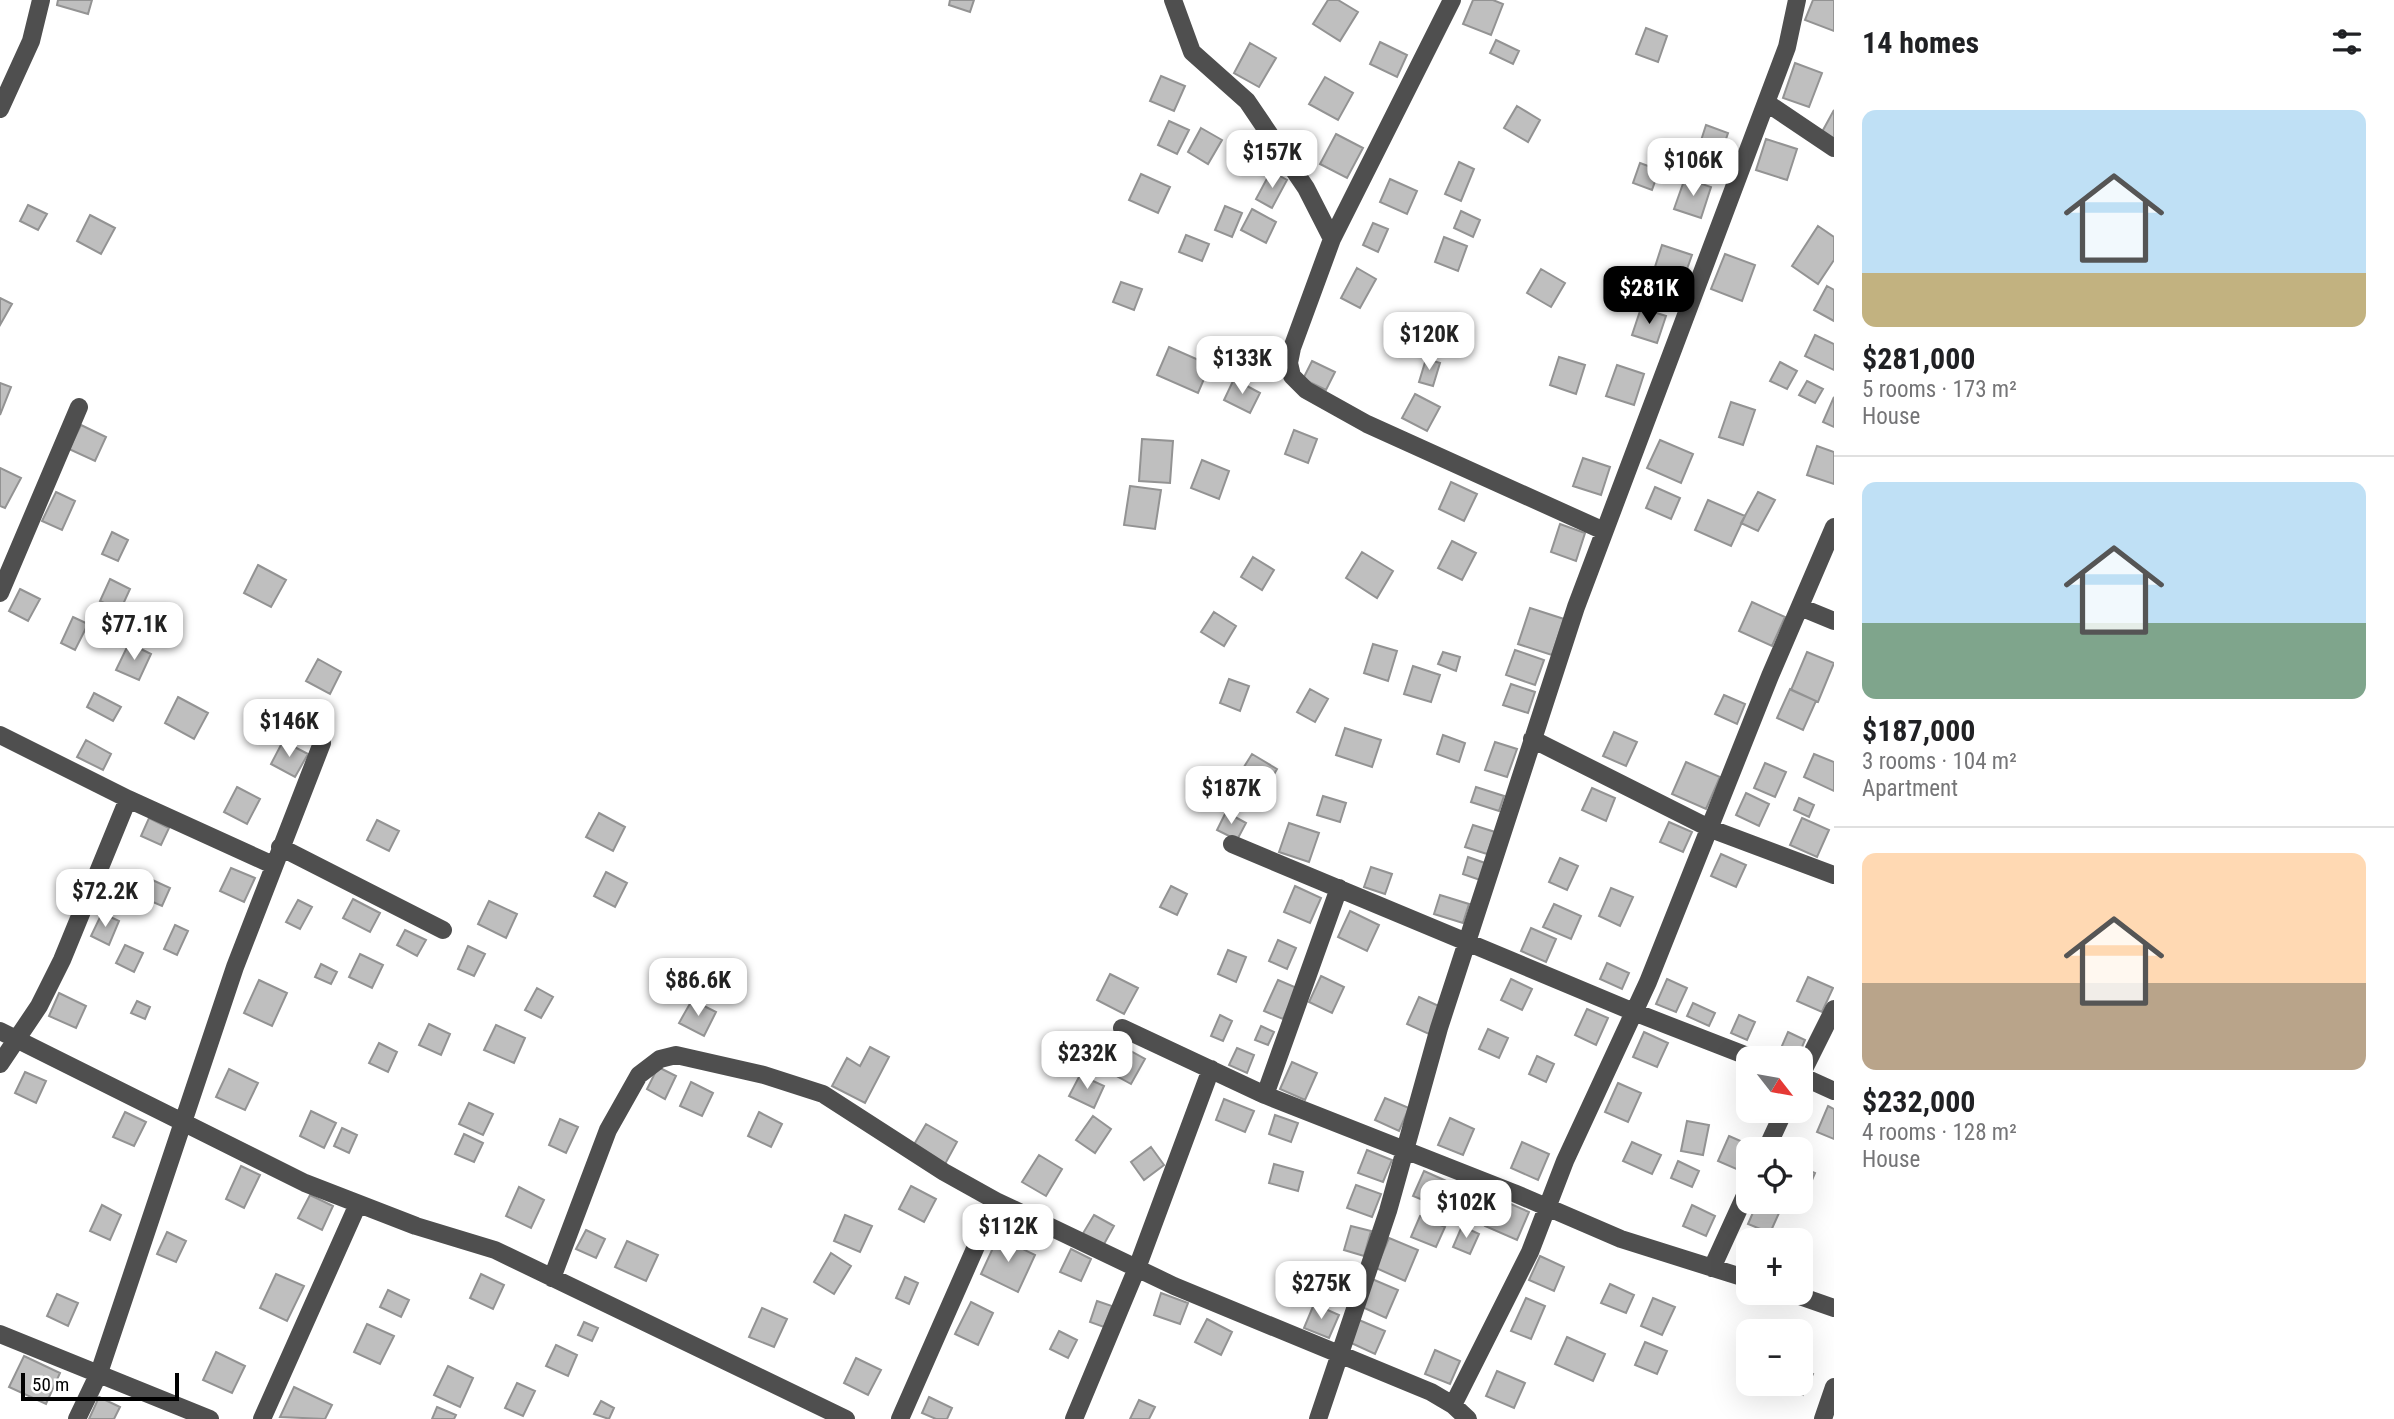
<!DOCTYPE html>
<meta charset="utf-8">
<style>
body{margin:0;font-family:"Roboto Condensed",sans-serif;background:#f6f6f6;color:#202124;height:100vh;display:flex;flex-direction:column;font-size:26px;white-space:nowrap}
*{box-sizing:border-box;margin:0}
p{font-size:23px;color:#757577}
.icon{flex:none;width:38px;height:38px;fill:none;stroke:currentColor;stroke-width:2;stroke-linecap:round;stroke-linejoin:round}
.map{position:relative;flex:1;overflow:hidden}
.details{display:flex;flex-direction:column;background:#fff;width:560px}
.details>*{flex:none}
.needle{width:46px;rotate:121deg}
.buttons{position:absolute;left:1736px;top:1046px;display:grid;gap:14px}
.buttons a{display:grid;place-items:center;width:77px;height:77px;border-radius:14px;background:#fff;box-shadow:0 7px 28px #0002;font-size:35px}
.scale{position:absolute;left:21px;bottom:18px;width:158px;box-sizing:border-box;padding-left:7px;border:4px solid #000;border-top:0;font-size:19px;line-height:24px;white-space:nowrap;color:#000;-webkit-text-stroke:5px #fff;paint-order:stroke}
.price{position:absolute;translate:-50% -60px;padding:0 16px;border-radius:14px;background:#fff;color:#222;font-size:23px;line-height:46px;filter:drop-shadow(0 2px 4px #0008)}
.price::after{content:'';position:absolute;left:50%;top:42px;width:21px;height:16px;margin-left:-10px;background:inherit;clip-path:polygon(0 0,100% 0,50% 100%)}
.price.selected{background:#000;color:#fff}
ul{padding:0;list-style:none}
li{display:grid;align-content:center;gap:14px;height:371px;padding:0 28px}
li+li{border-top:2px solid #e0e0e0}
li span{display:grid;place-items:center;height:217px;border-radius:14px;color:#555}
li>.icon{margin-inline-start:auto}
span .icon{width:126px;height:126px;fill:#fffc;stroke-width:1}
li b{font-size:30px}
h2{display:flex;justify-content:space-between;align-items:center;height:84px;padding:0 28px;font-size:30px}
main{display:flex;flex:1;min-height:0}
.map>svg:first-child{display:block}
</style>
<main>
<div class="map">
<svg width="1834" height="1419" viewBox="0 0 1834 1419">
<rect width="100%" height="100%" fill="#fff"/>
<!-- building -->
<path fill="#bfbfbf" stroke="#939393" stroke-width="2" d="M58 0H92L88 14 57 5Z
M950 0H974L970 12 949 5Z
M1328 0H1338L1358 12 1340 41 1313 24Z
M1473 0H1493L1503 4 1491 35 1463 24Z
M1813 0H1834V31L1805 20Z
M1646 28 1667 36 1658 62 1636 54Z
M1496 40 1519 51 1513 64 1490 53Z
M1380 42 1407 55 1397 77 1370 64Z
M1250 43 1276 58 1259 87 1234 73Z
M1795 63 1822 73 1809 107 1783 98Z
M1161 76 1185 86 1174 111 1150 101Z
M1325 77 1353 93 1338 120 1309 104Z
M1517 106 1540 120 1528 142 1504 128Z
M1834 110V139L1822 132Z
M1169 121 1189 130 1177 154 1158 145Z
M1706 125 1728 133 1718 163 1696 156Z
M1201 128 1222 140 1208 164 1188 152Z
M1336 134 1363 148 1347 178 1320 164Z
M1766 139 1797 149 1787 180 1756 170Z
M1459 162 1474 169 1461 201 1445 194Z
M1640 163 1659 170 1652 190 1633 183Z
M1271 171 1287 180 1272 208 1256 199Z
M1141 174 1170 187 1158 213 1129 200Z
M1685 178 1711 187 1701 218 1674 209Z
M1390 179 1417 191 1407 214 1380 202Z
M28 205 47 214 38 230 20 221Z
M1225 206 1242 213 1232 237 1215 230Z
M1252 209 1276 222 1266 243 1241 230Z
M1461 211 1480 220 1473 237 1454 228Z
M90 215 115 228 101 254 77 241Z
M1373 223 1388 229 1378 252 1363 245Z
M1818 226 1834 237V260L1818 284 1792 266Z
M1186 235 1209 244 1202 261 1179 252Z
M1444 237 1467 246 1458 271 1435 262Z
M1662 245 1692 255 1682 283 1653 273Z
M1725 254 1755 265 1742 301 1711 289Z
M1357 268 1376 279 1360 308 1341 298Z
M1541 269 1565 283 1551 307 1527 293Z
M1121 282 1142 289 1134 310 1113 302Z
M1827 286 1834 290V321L1814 310Z
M0 298 12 304 0 325Z
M1641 308 1666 316 1657 343 1632 335Z
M1815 335 1834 344V370L1805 356Z
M1169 347 1210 365 1198 393 1157 375Z
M1559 357 1585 365 1576 394 1550 385Z
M1426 359 1440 363 1433 386 1419 382Z
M1312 361 1335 372 1326 390 1303 379Z
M1780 362 1797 371 1787 389 1770 381Z
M1617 365 1644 374 1634 405 1606 396Z
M1234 379 1260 393 1250 413 1224 400Z
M1807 381 1823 389 1815 403 1799 395Z
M0 383 11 387 0 415Z
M1415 394 1440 407 1427 431 1402 418Z
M1834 397V427L1823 422Z
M1731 402 1755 410 1743 445 1719 437Z
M81 425 106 437 95 461 69 449Z
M1294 430 1317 439 1308 463 1285 454Z
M1142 439 1173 441 1170 483 1139 481Z
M1660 440 1693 454 1681 483 1647 468Z
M1817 446 1834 452V484L1807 475Z
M1583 458 1610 467 1601 495 1573 486Z
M1202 460 1229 471 1219 499 1191 488Z
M0 468 21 478 5 508 0 506Z
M1451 482 1477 494 1464 521 1439 509Z
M1130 486 1161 490 1155 529 1124 525Z
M1655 487 1680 498 1671 519 1646 508Z
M56 492 75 501 62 530 42 521Z
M1758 492 1775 500 1758 531 1741 523Z
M1708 500 1745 516 1731 546 1695 530Z
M1560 524 1585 533 1576 561 1551 552Z
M112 532 128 540 118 561 102 554Z
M1452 541 1476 553 1462 580 1438 568Z
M1362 552 1393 571 1377 598 1346 578Z
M1253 557 1274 570 1262 590 1241 577Z
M258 565 286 580 271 607 244 593Z
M110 579 130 589 120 611 100 601Z
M20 589 40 599 28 621 9 611Z
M1752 602 1785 617 1772 646 1739 631Z
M1530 608 1564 619 1552 655 1518 644Z
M1214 612 1236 626 1224 646 1201 632Z
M73 617 88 624 75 650 61 643Z
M129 643 151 654 139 680 116 670Z
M1373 644 1397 651 1388 681 1364 673Z
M1515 650 1544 660 1535 685 1506 675Z
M1443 652 1460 657 1456 671 1438 664Z
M1807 652 1834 663 1818 702 1791 690Z
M318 659 341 672 330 694 306 681Z
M1413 666 1440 675 1431 702 1404 694Z
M1229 679 1249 686 1240 711 1220 703Z
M1511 684 1535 692 1528 713 1503 705Z
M1310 689 1328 699 1315 722 1297 712Z
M1790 689 1816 701 1803 730 1777 718Z
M94 693 121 707 113 721 87 707Z
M1724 695 1745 704 1737 724 1715 714Z
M178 697 208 713 194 739 165 723Z
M1345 728 1381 740 1372 767 1336 755Z
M1614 732 1637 742 1626 766 1603 756Z
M1443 735 1465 743 1459 762 1437 754Z
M86 740 111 754 103 770 77 757Z
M283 741 308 754 295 777 271 764Z
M1495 742 1517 749 1507 777 1485 770Z
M1252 754 1277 769 1265 790 1239 775Z
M1814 754 1834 762V791L1804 777Z
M1686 762 1720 777 1706 809 1672 794Z
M1765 763 1786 772 1775 797 1754 788Z
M237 787 260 799 247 824 224 812Z
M1476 787 1504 796 1499 811 1471 802Z
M1592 788 1615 798 1606 821 1582 810Z
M1746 793 1769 804 1759 826 1736 815Z
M1323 796 1346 803 1340 822 1317 815Z
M1799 798 1814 805 1809 817 1794 810Z
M1226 812 1246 823 1237 840 1217 830Z
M599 813 625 827 613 851 586 837Z
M149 818 169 828 161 845 141 836Z
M1802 818 1829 830 1817 857 1790 845Z
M377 820 399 831 389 851 367 840Z
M1669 822 1692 832 1683 852 1660 842Z
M1289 823 1319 833 1309 862 1279 852Z
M1473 825 1495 832 1487 854 1465 847Z
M1721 854 1746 865 1736 887 1711 876Z
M1468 857 1485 863 1480 880 1463 874Z
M1560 858 1578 866 1567 890 1549 882Z
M1371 867 1392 874 1385 894 1364 887Z
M231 868 255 878 244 902 220 891Z
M606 872 627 883 615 907 594 896Z
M148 878 170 888 162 906 139 896Z
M1171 886 1187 894 1177 915 1160 907Z
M1295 886 1321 898 1310 923 1284 912Z
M1611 888 1633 897 1620 926 1599 916Z
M1440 895 1469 904 1463 923 1434 914Z
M353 899 380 913 370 932 343 918Z
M298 900 312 907 300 929 286 922Z
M489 901 517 914 506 938 478 924Z
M1554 904 1581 916 1571 939 1543 927Z
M1350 911 1379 925 1367 951 1338 937Z
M102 913 119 921 109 945 91 936Z
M175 925 188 931 177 955 164 949Z
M1531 928 1556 939 1546 962 1521 951Z
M405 930 426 940 417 956 397 945Z
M1278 940 1296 948 1287 969 1269 961Z
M125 945 143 953 134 972 116 963Z
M468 946 485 954 474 976 458 969Z
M1228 950 1246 957 1236 982 1218 974Z
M360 954 383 965 372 988 349 977Z
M1607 963 1629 973 1622 989 1600 979Z
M321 964 337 972 331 984 315 977Z
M1110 974 1138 988 1124 1014 1097 1000Z
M1321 976 1344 987 1332 1013 1309 1002Z
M1808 977 1833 988 1822 1012 1797 1001Z
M1511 979 1532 989 1522 1010 1501 1000Z
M1667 979 1687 988 1676 1012 1656 1004Z
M259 980 287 993 272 1026 244 1013Z
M1278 980 1297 988 1283 1019 1264 1011Z
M537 988 553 997 541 1018 525 1010Z
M59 993 86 1006 76 1028 49 1016Z
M1419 997 1441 1007 1429 1034 1407 1024Z
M692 1000 716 1012 704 1036 679 1023Z
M137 1001 150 1007 145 1019 131 1013Z
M1693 1003 1715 1013 1709 1026 1687 1016Z
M1587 1009 1608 1018 1596 1045 1575 1035Z
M1220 1015 1232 1021 1223 1041 1211 1036Z
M1739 1015 1755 1022 1747 1040 1731 1033Z
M429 1024 450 1034 441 1055 419 1045Z
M496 1025 525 1038 514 1063 484 1050Z
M1261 1026 1274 1032 1268 1045 1255 1040Z
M1488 1029 1508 1038 1499 1058 1479 1049Z
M1644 1032 1668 1043 1657 1067 1633 1057Z
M1788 1032 1805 1040 1797 1059 1778 1055Z
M379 1043 397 1052 388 1072 369 1063Z
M1118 1044 1145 1059 1131 1084 1104 1069Z
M870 1047 889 1057 865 1103 832 1086 847 1058 860 1066Z
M1237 1048 1254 1055 1247 1073 1229 1065Z
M1537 1056 1554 1064 1546 1082 1529 1074Z
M1292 1062 1317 1073 1305 1100 1280 1089Z
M658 1067 676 1076 665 1099 647 1089Z
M229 1069 258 1083 245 1110 216 1097Z
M25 1072 46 1081 36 1103 15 1093Z
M1080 1075 1104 1086 1094 1108 1069 1096Z
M691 1082 713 1093 702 1116 680 1106Z
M1618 1083 1641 1093 1628 1122 1605 1112Z
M1385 1098 1409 1108 1399 1131 1375 1120Z
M1224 1099 1254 1111 1245 1132 1216 1120Z
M469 1103 493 1114 483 1135 459 1124Z
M1828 1106 1834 1109V1139L1817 1132Z
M311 1111 336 1123 324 1148 300 1136Z
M125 1112 146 1122 134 1146 113 1137Z
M759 1112 782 1124 771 1147 748 1136Z
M1275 1115 1298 1123 1291 1142 1269 1134Z
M1093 1116 1111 1129 1095 1153 1076 1140Z
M1450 1118 1474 1129 1463 1155 1438 1145Z
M560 1119 578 1127 566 1153 549 1145Z
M1687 1121 1709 1125 1703 1155 1681 1151Z
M926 1124 957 1142 944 1166 912 1148Z
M342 1128 357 1135 349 1153 334 1146Z
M464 1134 483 1143 474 1162 455 1154Z
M1729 1136 1752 1146 1741 1171 1718 1161Z
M1522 1142 1549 1154 1538 1180 1511 1168Z
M1632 1142 1661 1155 1652 1174 1623 1161Z
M1151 1147 1164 1165 1144 1180 1131 1162Z
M1367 1150 1392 1160 1383 1182 1358 1173Z
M1039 1155 1062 1169 1046 1196 1022 1182Z
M1678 1161 1699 1171 1692 1187 1671 1178Z
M1274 1164 1303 1172 1298 1191 1269 1183Z
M241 1166 260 1175 244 1208 226 1199Z
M1801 1167 1815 1173 1804 1199 1801 1198Z
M1424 1171 1451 1183 1440 1207 1413 1196Z
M1356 1185 1381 1194 1372 1217 1347 1208Z
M911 1186 936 1199 924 1222 899 1209Z
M519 1187 544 1200 531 1228 506 1216Z
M310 1195 333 1206 322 1230 298 1218Z
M1497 1198 1529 1212 1517 1240 1485 1226Z
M1757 1203 1779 1213 1770 1233 1748 1224Z
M102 1205 121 1215 110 1240 90 1231Z
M1692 1205 1715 1216 1706 1236 1683 1226Z
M845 1215 872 1226 860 1252 834 1241Z
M1094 1215 1114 1226 1103 1246 1082 1235Z
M1420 1216 1445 1227 1436 1247 1411 1237Z
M1351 1226 1371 1231 1364 1256 1344 1250Z
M1462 1226 1479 1234 1470 1254 1453 1247Z
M586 1230 605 1239 596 1258 576 1249Z
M167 1232 186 1241 176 1262 157 1254Z
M998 1237 1035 1255 1018 1292 981 1274Z
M1389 1238 1418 1250 1405 1281 1376 1268Z
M627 1241 658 1255 646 1281 615 1267Z
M1071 1249 1091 1259 1081 1281 1060 1272Z
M831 1253 851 1266 834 1294 814 1282Z
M1540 1256 1564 1267 1554 1291 1529 1280Z
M276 1274 304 1286 287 1321 260 1308Z
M481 1274 504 1285 493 1309 470 1298Z
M905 1277 918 1283 909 1304 896 1298Z
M1372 1279 1398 1290 1386 1318 1360 1306Z
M1610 1284 1634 1295 1626 1313 1601 1303Z
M388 1290 409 1300 401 1317 380 1307Z
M1161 1293 1188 1303 1180 1324 1154 1315Z
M57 1294 78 1303 68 1326 47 1316Z
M1526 1298 1545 1306 1531 1339 1511 1331Z
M1653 1298 1675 1307 1662 1335 1641 1326Z
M1097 1301 1112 1306 1104 1327 1090 1322Z
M971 1302 993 1313 978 1345 955 1334Z
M1314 1304 1339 1315 1329 1338 1304 1328Z
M762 1308 787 1319 774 1347 749 1337Z
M1207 1319 1232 1332 1221 1355 1195 1342Z
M1359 1320 1385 1331 1375 1354 1349 1342Z
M584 1322 598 1328 592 1341 578 1335Z
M367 1324 394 1336 380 1364 354 1352Z
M1059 1331 1077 1340 1068 1358 1050 1349Z
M1567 1337 1605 1354 1593 1381 1555 1364Z
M1645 1342 1667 1351 1657 1374 1635 1365Z
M556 1345 577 1355 568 1376 546 1366Z
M1435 1350 1460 1361 1450 1384 1425 1374Z
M216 1352 245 1366 232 1393 203 1380Z
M24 1356 60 1373 46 1404 9 1387Z
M856 1358 881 1370 868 1395 844 1383Z
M448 1366 473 1378 460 1407 434 1395Z
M1801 1368 1813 1374 1803 1395 1779 1384H1801Z
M1497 1371 1525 1383 1514 1408 1486 1396Z
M517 1383 535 1391 523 1416 505 1408Z
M294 1387 332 1405 325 1419 280 1417Z
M99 1397 120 1407 114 1419H89Z
M929 1397 952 1408 947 1419H936L922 1413Z
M1139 1400 1155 1407 1149 1419H1130Z
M601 1401 614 1408 609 1419 594 1414Z
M437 1407 456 1415 454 1419H432Z"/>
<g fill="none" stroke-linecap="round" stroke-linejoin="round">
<!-- minor -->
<path stroke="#4f4f4f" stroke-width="18" d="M1173 0 1192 52 1247 101 1306 188 1332 239
M1452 0 1332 239 1292 348 1289 363 1292 376 1306 390 1367 424 1604 531
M1767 103 1834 148
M0 109 31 41 41 0
M0 593 79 407
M1800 607 1834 621
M0 735 128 799 273 865
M1532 739 1711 829 1834 875
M1232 844 1634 1012 1755 1059
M280 847 443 930
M1122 1028 1265 1095 1514 1193 1621 1239 1748 1279
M0 1031 305 1183 416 1226 495 1250 846 1419
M0 1064 39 1006 62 960 128 799
M1801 1075 1834 1009
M1801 1076 1834 1091
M1265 1095 1339 888
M1766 1150 1784 1111
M1712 1268 1748 1189
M552 1278 608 1130 639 1075 660 1059 676 1055 764 1075 823 1094 944 1172 996 1201 1174 1286 1431 1392 1453 1405 1468 1419
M1791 1293 1834 1308
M0 1334 210 1419
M1453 1405 1530 1252 1565 1161 1648 982 1770 676 1834 527
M77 1419 99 1373 235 967 322 743
M262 1419 358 1204
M900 1419 996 1201
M1074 1419 1137 1268 1211 1069
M1318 1419 1388 1211 1439 1028 1576 607 1787 47 1797 0
M1823 1419 1834 1387"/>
</g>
</svg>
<div class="buttons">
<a><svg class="needle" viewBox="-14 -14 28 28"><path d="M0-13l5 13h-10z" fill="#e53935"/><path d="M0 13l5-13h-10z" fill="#757577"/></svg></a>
<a><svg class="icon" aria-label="locate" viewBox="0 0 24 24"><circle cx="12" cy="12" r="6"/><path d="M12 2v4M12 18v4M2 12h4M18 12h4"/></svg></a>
<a>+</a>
<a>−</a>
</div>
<div class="scale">50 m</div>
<b class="price" style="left:1272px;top:190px">$157K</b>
<b class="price" style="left:1693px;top:198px">$106K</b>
<b class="price selected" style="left:1649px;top:326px">$281K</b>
<b class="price" style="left:1429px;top:372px">$120K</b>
<b class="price" style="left:1242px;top:396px">$133K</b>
<b class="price" style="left:134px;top:662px">$77.1K</b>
<b class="price" style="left:289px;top:759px">$146K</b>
<b class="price" style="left:1231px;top:826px">$187K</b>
<b class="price" style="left:105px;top:929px">$72.2K</b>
<b class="price" style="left:698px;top:1018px">$86.6K</b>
<b class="price" style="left:1087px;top:1091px">$232K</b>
<b class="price" style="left:1466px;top:1240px">$102K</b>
<b class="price" style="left:1008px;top:1264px">$112K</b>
<b class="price" style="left:1321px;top:1321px">$275K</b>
</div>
<section class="details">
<h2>14 homes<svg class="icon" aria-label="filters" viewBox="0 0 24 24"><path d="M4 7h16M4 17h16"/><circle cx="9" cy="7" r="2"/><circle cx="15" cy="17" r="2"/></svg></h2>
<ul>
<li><span style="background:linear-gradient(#bfe0f5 75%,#c2b280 0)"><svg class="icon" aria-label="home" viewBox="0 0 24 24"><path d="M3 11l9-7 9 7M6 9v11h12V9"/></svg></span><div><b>$281,000</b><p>5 rooms · 173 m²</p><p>House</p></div></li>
<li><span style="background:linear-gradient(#bfe0f5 65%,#7fa58c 0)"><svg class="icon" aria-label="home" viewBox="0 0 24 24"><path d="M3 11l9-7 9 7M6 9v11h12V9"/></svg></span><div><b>$187,000</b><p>3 rooms · 104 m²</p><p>Apartment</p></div></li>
<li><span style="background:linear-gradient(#ffd9b3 60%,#b9a48a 0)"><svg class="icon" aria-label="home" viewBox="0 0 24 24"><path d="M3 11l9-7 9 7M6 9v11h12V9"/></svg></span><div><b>$232,000</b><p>4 rooms · 128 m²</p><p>House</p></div></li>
</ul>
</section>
</main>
